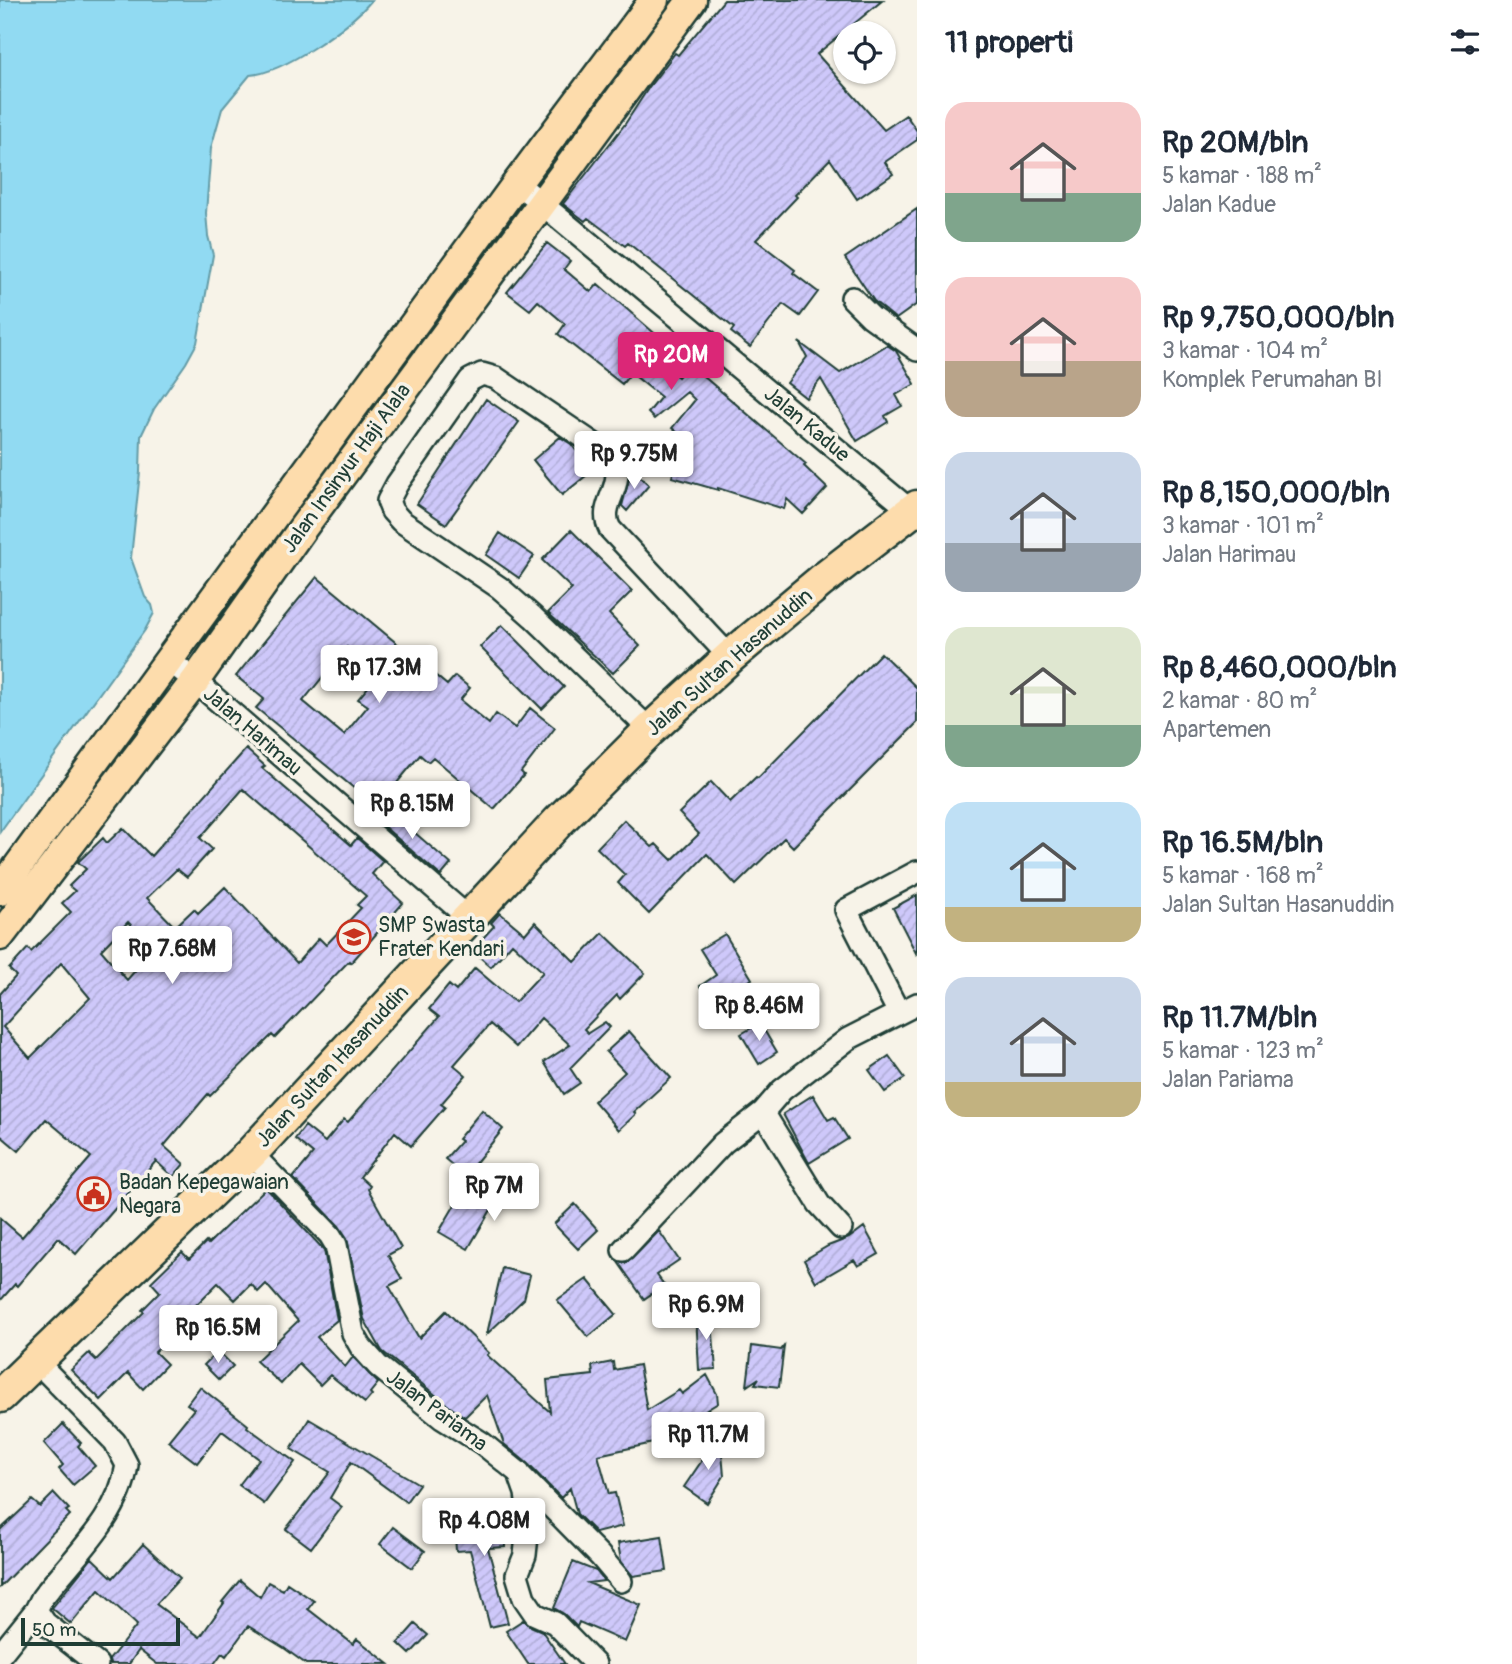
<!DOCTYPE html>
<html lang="id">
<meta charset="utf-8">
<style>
body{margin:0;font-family:Pangolin,sans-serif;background:#f2f2f3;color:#1f2937;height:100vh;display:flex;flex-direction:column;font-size:26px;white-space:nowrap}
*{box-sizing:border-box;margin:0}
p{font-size:23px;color:#747a83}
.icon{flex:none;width:38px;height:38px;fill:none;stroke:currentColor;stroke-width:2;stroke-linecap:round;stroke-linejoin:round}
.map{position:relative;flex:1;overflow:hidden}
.panel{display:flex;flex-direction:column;background:#fff;width:595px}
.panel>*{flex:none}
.tools{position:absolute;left:833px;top:21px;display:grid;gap:14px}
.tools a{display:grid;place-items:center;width:63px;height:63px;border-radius:50%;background:#fff;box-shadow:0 2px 5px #0004;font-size:35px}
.scale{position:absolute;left:21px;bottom:18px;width:159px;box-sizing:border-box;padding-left:7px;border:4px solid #1f3d34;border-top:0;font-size:19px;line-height:24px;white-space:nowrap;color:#1f3d34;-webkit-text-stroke:5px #f7f3e8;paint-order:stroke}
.price{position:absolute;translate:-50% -60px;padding:0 16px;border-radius:7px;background:#fff;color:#222;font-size:23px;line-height:46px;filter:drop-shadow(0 2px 4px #0008)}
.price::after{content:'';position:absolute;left:50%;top:42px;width:21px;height:16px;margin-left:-10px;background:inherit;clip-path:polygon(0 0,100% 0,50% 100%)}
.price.current{background:#db2777;color:#fff}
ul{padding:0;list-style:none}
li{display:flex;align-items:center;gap:21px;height:175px;padding:0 28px}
li span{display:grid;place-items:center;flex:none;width:196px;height:140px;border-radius:21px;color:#555}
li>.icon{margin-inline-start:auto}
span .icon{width:84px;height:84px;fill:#fffc;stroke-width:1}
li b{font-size:30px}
h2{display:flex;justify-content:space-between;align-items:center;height:84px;padding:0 28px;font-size:30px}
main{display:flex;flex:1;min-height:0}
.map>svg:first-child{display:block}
</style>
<main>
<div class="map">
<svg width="917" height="1664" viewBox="0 0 917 1664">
<defs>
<pattern id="building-hatch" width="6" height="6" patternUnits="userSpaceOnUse" patternTransform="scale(1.75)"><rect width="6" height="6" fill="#cec8fa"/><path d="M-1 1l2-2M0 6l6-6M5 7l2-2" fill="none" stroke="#b0add7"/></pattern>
</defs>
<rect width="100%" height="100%" fill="#f7f3e8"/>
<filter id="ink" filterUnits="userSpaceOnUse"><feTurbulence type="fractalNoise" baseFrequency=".0143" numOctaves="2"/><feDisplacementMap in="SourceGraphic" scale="14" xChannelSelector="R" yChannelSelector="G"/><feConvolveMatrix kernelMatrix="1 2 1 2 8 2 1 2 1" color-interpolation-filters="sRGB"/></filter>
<g filter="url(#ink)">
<!-- water -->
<path fill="#91daf2" stroke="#639ba6" stroke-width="2" d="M0 0H372C350 26 284 73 250 75L222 109 211 148 206 213 208 236 213 255 197 343 186 363 154 409 141 436 140 472 131 558 145 597 152 605 154 613 145 630 0 832Z"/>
<!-- building -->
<path fill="url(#building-hatch)" stroke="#1f3d34" stroke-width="2" fill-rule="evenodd" d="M724 0H883L817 54 884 130 906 115 917 131V140L885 162 893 174 857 199 830 159 795 195 797 197 756 240 795 270 793 273 818 292 800 316 783 304 750 347 731 332 734 328 628 243 625 246 588 218 585 221 563 204 625 124 649 87 675 53 678 55Z
M917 209V304L896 319 874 301 845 258Z
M547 243 570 261 564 269 591 292 598 284 660 338 648 352 678 377 689 364 806 464 804 466 827 488 803 514 787 499 784 509 718 488V490L672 477 683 437 672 428 695 400 687 392 654 419 648 413 661 397 631 373 622 384 558 334 565 324 538 301 530 310 507 292Z
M799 342 840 373 887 345 896 351 915 384 896 395 902 406 885 416 888 422 857 441 821 379 806 398 787 383 807 357Z
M486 399 519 422 446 524 417 504Z
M560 437 571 444 592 471 562 495 533 460Z
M635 472 649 485 627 511 622 506 629 479Z
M571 530 632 591 609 614 640 646 613 673 548 613 572 589 542 560Z
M500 533 534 556 519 578 486 555Z
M317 577 447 685 455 676 470 688 460 700 489 724 496 714 515 728 530 708 555 728 521 772 524 775 494 809 433 757 428 762 420 755 377 807 256 708 264 699 236 676ZM347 647 379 674 358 699 368 706 344 735 303 701Z
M502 625 564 687 542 709 480 647Z
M881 653 917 688V723L793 847 784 838 736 885 707 854 649 914 618 883 625 875 597 848 624 820 652 847 656 844 672 860 699 834 679 813 711 782 730 802 756 777 758 778Z
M246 749 265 766 262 768 351 845 357 838 383 861 372 874 403 903 351 963 349 961 275 1038 272 1035 210 1096 208 1094 164 1146 184 1164 173 1177 156 1161 76 1254 58 1238 17 1286 15 1284 0 1301V1218L22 1237 91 1157 46 1119 19 1151 0 1135V994L16 976 9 969 28 948 31 952 71 912 62 903 75 891 69 886 86 869 78 862 103 838 107 843 123 828 151 856ZM243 789 366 896 357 905 361 908 326 945 319 938 297 963 225 887 198 913 194 909 175 927 147 898 177 869 187 877 212 849 200 838ZM128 922 154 949 127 980 101 950ZM61 963 90 998 30 1058 3 1027Z
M384 806 451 864 441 876 374 818Z
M917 895V955L893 908Z
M500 913 525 934 535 922 575 962 603 933 645 973 620 999 617 995 584 1029 588 1033 605 1022 610 1027 570 1068 580 1083 564 1094 544 1062 570 1045 541 1018 516 1047 490 1024 454 1065 466 1075 441 1104 445 1107 411 1146 395 1132 360 1177 370 1186 368 1189 401 1248 388 1255 402 1279 389 1286 419 1338 446 1311 489 1353 487 1355 550 1412 547 1380 593 1375 592 1366 613 1362 614 1370 639 1365 647 1410 679 1390 682 1394 707 1375 717 1394 718 1403 653 1443 598 1455 609 1494 615 1493 623 1526 596 1533 577 1514 570 1488 561 1498 527 1463 504 1444 487 1395 465 1417 450 1407 382 1351 364 1319 347 1238 339 1226 293 1178 313 1154 295 1139 305 1126 325 1142 344 1119 348 1122 439 1017 429 1009 449 985 456 991 475 968 515 1002 543 972 512 943 491 967 472 950 494 926 491 923Z
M725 934 752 979 712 1004 700 986 716 975 700 949Z
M760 1023 777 1052 759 1064 741 1034Z
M629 1031 671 1078 634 1112 636 1114 619 1130 594 1101 625 1072 606 1052Z
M889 1056 905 1078 885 1092 869 1070Z
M813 1095 828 1120 834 1117 848 1139 809 1163 783 1114Z
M482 1110 503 1129 465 1176 445 1159 461 1141 458 1139Z
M466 1186 495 1203 468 1249 439 1232Z
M266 1188 324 1250 337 1320 317 1337 345 1367 353 1357 378 1383 370 1393 372 1395 365 1403 330 1375 320 1385 299 1364 281 1384 256 1361 298 1321 266 1284 258 1292 251 1284 235 1300 218 1283 181 1320 184 1323 155 1352 167 1364 143 1389 128 1373 101 1400 71 1370 89 1353 96 1360 144 1312 142 1310 160 1292 151 1282 182 1252 189 1259 206 1242 208 1244Z
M575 1204 598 1230 578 1249 554 1224Z
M864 1227 879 1254 858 1266 854 1260 816 1282 804 1260 828 1246 849 1238Z
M659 1231 679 1260 657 1275 664 1285 644 1299 618 1262 626 1263 632 1259Z
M502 1268 530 1275 524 1299 487 1334Z
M587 1279 616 1314 588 1337 557 1300Z
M711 1312 716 1369 699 1370 696 1314Z
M752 1346 781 1350 784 1346 779 1387 755 1384 759 1378 747 1386Z
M218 1351 233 1366 219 1380 204 1365Z
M200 1387 248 1425 247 1427 295 1462 264 1504 239 1485 259 1459 222 1431 197 1463 168 1441 194 1409 187 1404Z
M309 1419 419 1484 406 1502 351 1462 330 1498 342 1507 311 1548 286 1529 330 1472 291 1449Z
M63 1424 81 1443 78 1446 95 1466 73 1485 59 1469 63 1465 44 1443Z
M720 1430 724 1476 707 1503 684 1487 705 1456 703 1454Z
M54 1493 69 1509 66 1511 70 1515 0 1587V1530L32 1500 40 1507Z
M503 1514 505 1547 488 1548 508 1623 490 1627 470 1550 456 1551 454 1518Z
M393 1527 425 1551 412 1568 380 1544Z
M662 1536 667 1571 633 1576 621 1561 618 1543Z
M143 1544 180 1578 156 1604 200 1637 224 1603 222 1602 240 1580 260 1597 268 1582 283 1590 287 1583 314 1601 308 1609 353 1644 357 1639 389 1664H306L284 1648 248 1626 226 1656 222 1653 214 1664H157L139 1650 129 1664H110L109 1660 137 1625 99 1590 71 1624 52 1608 92 1558 113 1578Z
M573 1562 596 1571 604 1581 588 1583 641 1605 625 1642 579 1622 577 1627 564 1614 554 1608Z
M523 1620 530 1626 542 1631 565 1664H528L506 1631Z
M415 1624 428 1635 410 1654 398 1643Z"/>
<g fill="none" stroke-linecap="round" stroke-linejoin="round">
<defs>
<path id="minor" d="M517 183 911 511
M852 298 871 317 917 350
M169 660 195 681 470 919
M650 730 533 617 500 588 401 521 392 511 388 501 397 484 470 380 482 374 496 378 607 453C634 483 595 501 610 529L730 657
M899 1013 846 910 917 872
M763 1112 819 1204 841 1228
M251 1153 330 1235 336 1245 353 1333 361 1347 378 1366 442 1418 482 1443 519 1473 526 1493 529 1517 525 1555 517 1575 524 1598 535 1614 555 1623 595 1664
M623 1250 723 1143 763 1112 782 1090 848 1039 917 1004
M37 1362 115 1442 127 1465C119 1518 73 1557 42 1598L36 1610 45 1623 97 1664
M520 1475 600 1556 621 1581
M0 1655 36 1610"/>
<path id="major" d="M0 891 517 183 654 0
M0 936 195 681 302 529 692 0"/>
<path id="highway" d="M0 1396 251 1153 559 821 650 730 730 657 821 581 917 507"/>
</defs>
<!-- minor casing -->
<use href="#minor" stroke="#1f3d34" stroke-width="26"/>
<!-- major casing -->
<use href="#major" stroke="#1f3d34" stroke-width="33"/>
<!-- highway casing -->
<use href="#highway" stroke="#1f3d34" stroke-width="37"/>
<!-- minor -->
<use href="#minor" stroke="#f7f3e8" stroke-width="21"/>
<!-- major -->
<use href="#major" stroke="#fddcac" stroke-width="28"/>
<!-- highway -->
<use href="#highway" stroke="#fddcac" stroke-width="32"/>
</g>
</g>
<!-- icons -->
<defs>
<symbol id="school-ring" viewBox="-11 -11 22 22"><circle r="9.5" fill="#f7f3e8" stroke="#c8321e" stroke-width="1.5"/><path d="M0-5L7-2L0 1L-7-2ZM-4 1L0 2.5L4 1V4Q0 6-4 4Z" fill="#c8321e"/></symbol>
<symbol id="civic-ring" viewBox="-11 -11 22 22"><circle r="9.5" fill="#f7f3e8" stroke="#c8321e" stroke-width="1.5"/><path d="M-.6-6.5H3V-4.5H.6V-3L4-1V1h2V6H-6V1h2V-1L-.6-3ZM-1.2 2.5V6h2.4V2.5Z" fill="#c8321e"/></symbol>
</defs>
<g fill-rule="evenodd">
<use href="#school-ring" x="335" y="918" width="38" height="38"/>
<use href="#civic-ring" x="75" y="1175" width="38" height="38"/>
</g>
<g text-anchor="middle" stroke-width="7" stroke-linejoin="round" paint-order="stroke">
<!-- street labels -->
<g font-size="21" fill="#1f3d34" stroke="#f7f3e8">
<text transform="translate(807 424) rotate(40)" y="7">Jalan Kadue</text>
<text transform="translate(346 468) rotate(-54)" y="7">Jalan Insinyur Haji Alala</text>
<text transform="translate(729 662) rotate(-41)" y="7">Jalan Sultan Hasanuddin</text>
<text transform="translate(253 731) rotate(41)" y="7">Jalan Harimau</text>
<text transform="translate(332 1066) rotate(-47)" y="7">Jalan Sultan Hasanuddin</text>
<text transform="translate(437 1410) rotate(37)" y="7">Jalan Pariama</text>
</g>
<!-- poi labels -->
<g font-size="21" fill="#1f3d34" stroke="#f7f3e8" text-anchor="start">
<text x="378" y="932">SMP Swasta<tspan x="378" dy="24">Frater Kendari</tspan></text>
<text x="119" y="1189">Badan Kepegawaian<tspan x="119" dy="24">Negara</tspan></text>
</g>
</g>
</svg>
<div class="tools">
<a><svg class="icon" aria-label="locate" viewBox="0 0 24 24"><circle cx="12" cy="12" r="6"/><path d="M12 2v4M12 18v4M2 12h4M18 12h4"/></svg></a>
</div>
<div class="scale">50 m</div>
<b class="price current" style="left:671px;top:392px">Rp 20M</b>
<b class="price" style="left:634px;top:491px">Rp 9.75M</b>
<b class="price" style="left:379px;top:705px">Rp 17.3M</b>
<b class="price" style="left:412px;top:841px">Rp 8.15M</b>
<b class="price" style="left:172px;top:986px">Rp 7.68M</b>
<b class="price" style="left:759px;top:1043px">Rp 8.46M</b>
<b class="price" style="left:494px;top:1223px">Rp 7M</b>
<b class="price" style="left:706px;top:1342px">Rp 6.9M</b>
<b class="price" style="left:218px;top:1365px">Rp 16.5M</b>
<b class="price" style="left:708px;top:1472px">Rp 11.7M</b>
<b class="price" style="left:484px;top:1558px">Rp 4.08M</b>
</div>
<section class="panel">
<h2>11 properti<svg class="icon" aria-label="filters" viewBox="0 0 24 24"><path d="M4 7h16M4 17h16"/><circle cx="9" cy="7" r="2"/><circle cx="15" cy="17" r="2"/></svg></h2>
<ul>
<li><span style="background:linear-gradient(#f6c9c9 65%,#7fa58c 0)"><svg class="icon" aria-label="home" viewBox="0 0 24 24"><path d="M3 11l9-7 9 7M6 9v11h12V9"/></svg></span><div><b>Rp 20M/bln</b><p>5 kamar · 188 m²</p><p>Jalan Kadue</p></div></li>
<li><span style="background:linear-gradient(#f6c9c9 60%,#b9a48a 0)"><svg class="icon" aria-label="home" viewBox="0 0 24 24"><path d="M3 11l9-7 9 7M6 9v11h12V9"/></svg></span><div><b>Rp 9,750,000/bln</b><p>3 kamar · 104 m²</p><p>Komplek Perumahan BI</p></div></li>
<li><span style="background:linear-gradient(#c9d6e8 65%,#9aa5b1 0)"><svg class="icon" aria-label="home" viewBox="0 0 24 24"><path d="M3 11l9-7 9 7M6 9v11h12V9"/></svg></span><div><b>Rp 8,150,000/bln</b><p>3 kamar · 101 m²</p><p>Jalan Harimau</p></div></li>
<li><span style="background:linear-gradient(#dfe7d0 70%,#7fa58c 0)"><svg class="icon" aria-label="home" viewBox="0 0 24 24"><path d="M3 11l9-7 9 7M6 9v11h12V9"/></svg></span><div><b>Rp 8,460,000/bln</b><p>2 kamar · 80 m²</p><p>Apartemen</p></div></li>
<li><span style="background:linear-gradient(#bfe0f5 75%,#c2b280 0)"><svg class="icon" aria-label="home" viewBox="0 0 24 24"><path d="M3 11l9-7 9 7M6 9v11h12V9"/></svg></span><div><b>Rp 16.5M/bln</b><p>5 kamar · 168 m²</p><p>Jalan Sultan Hasanuddin</p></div></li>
<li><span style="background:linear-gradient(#c9d6e8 75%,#c2b280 0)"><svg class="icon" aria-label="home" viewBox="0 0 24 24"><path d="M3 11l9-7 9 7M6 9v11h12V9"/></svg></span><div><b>Rp 11.7M/bln</b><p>5 kamar · 123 m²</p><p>Jalan Pariama</p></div></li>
</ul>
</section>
</main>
